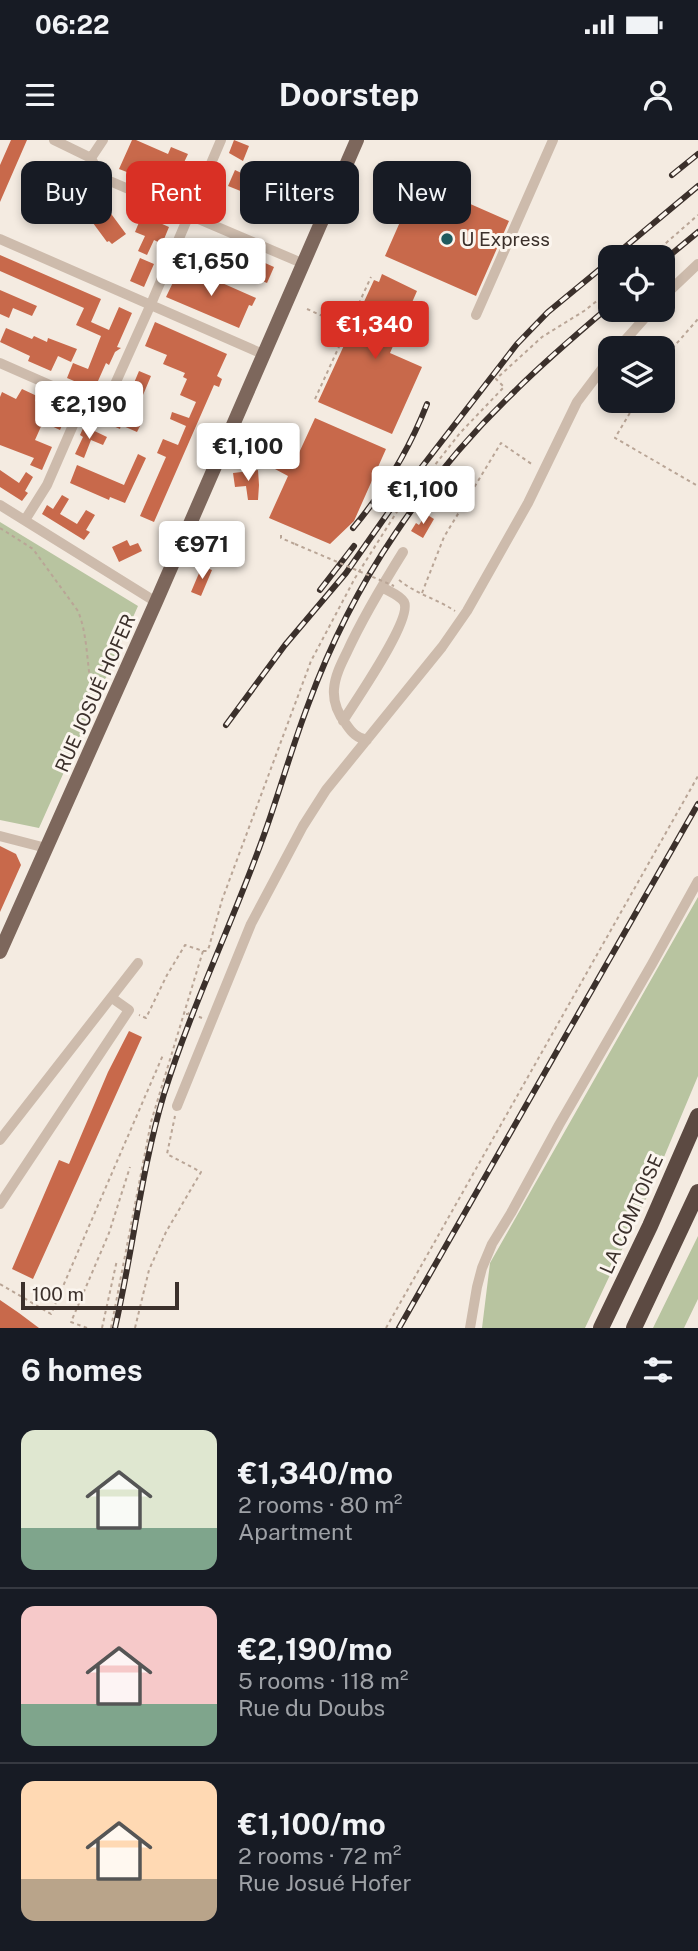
<!DOCTYPE html>
<meta charset="utf-8">
<style>
body{margin:0;font-family:"Public Sans",sans-serif;background:#20242c;color:#f1f3f6;height:100vh;display:flex;flex-direction:column;font-size:26px;white-space:nowrap}
*{box-sizing:border-box;margin:0}
p{font-size:23px;color:#9ea1a6}
.icon{flex:none;width:38px;height:38px;fill:none;stroke:currentColor;stroke-width:2;stroke-linecap:round;stroke-linejoin:round}
.map{position:relative;height:1188px;overflow:hidden}
.side{display:flex;flex-direction:column;background:#171b24;flex:1}
.side>*{flex:none}
.top-card{position:absolute;left:21px;top:21px;width:656px;height:63px;display:flex;gap:14px}
.buttons{position:absolute;left:598px;top:105px;display:grid;gap:14px}
.buttons a{display:grid;place-items:center;width:77px;height:77px;border-radius:14px;background:#171b24;box-shadow:0 4px 10px #0003;font-size:35px}
.scale{position:absolute;left:21px;bottom:18px;width:158px;box-sizing:border-box;padding-left:7px;border:4px solid #3b302b;border-top:0;font-size:19px;line-height:24px;white-space:nowrap;color:#3b302b;-webkit-text-stroke:5px #fbf5ee;paint-order:stroke}
.price{position:absolute;translate:-50% -60px;padding:0 16px;border-radius:7px;background:#fff;color:#222;font-size:23px;line-height:46px;filter:drop-shadow(0 2px 4px #0008)}
.price::after{content:'';position:absolute;left:50%;top:42px;width:21px;height:16px;margin-left:-10px;background:inherit;clip-path:polygon(0 0,100% 0,50% 100%)}
.price.current{background:#d93025;color:#fff}
ul{padding:0;list-style:none}
li{display:flex;align-items:center;gap:21px;height:175px;padding:0 21px}
li+li{border-top:2px solid #363941}
li span{display:grid;place-items:center;flex:none;width:196px;height:140px;border-radius:14px;color:#555}
li>.icon{margin-inline-start:auto}
span .icon{width:84px;height:84px;fill:#fffc;stroke-width:1}
li b{font-size:30px}
h2{display:flex;justify-content:space-between;align-items:center;height:84px;padding:0 21px;font-size:30px}
.chip{padding:0 24px;border-radius:14px;background:#171b24;box-shadow:0 4px 10px #0003;font-size:24px;line-height:63px}
.chip.current{background:#d93025;color:#fff}
.status{display:flex;justify-content:space-between;align-items:center;height:49px;padding:0 35px;background:#171b24;direction:ltr}
.status svg{height:19px;fill:currentColor}
header{display:flex;justify-content:space-between;align-items:center;height:91px;padding:0 21px;background:#171b24;font-size:32px;font-weight:700}
.map>svg:first-child{display:block}
</style>
<div class="status"><b>06:22</b><svg viewBox="0 0 49 12"><path d="M0 12V9h3v3zM5 12V6h3v6zM10 12V3h3v9zM15 12V0h3v12zM26 1h20v11H26zM47 4h2v5h-2z"/></svg></div>
<header><svg class="icon" aria-label="menu" viewBox="0 0 24 24"><path d="M4 6h16M4 12h16M4 18h16"/></svg>Doorstep<svg class="icon" aria-label="person" viewBox="0 0 24 24"><circle cx="12" cy="8" r="4"/><path d="M4 21q1-7 8-7t8 7"/></svg></header>
<div class="map">
<svg width="698" height="1188" viewBox="0 0 698 1188">
<rect width="100%" height="100%" fill="#f4ebe1"/>
<!-- green -->
<path fill="#b8c4a0" d="M0 382 138 466 39 688 0 680Z
M698 757V936L651 1048 585 1188H482L490 1123Z
M698 1096V1159L684 1188H653Z"/>
<!-- building -->
<path fill="#c8694b" d="M11 0H27L0 62V25Z
M132 0H136L168 14 171 7 188 14 178 35 153 23 151 28 140 23 132 34 119 29Z
M234 0 249 6 243 21 229 13Z
M306 28 320 36 311 58 296 52Z
M235 30 250 37 243 52 228 46Z
M174 35 189 41 183 56 170 51 172 46 169 45Z
M418 41 509 81 476 156 385 116Z
M91 49 97 57 98 56 126 94 112 104 109 101 107 102 79 64 84 60 81 56Z
M283 51 297 57 290 73 276 67Z
M142 75 169 87 162 104 154 100 147 115 138 111 145 96 135 92Z
M221 103 274 127 267 143 214 120Z
M0 115 101 159 91 182 109 190 119 167 132 173 117 207 121 208 115 212 109 225 106 223 98 241 104 244 100 252 67 238 73 223 88 229 101 196 76 185 84 168 0 131Z
M140 118 154 124 144 147 130 141Z
M195 131 256 158 252 166 249 165 239 188 166 157 177 134 191 140Z
M382 134 417 151 390 213 422 227 392 294 318 262 374 140 379 142Z
M0 150 37 166 32 176 13 168 9 178 0 174Z
M155 182 227 214 217 236 222 239 219 247 214 245 154 382 140 376 166 317 157 313 163 299 178 305 186 286 170 279 172 272 189 278 196 262 180 255 187 239 183 237 185 233 163 224 167 215 145 206Z
M6 188 32 199 34 196 47 202 48 198 77 209 71 222 58 216 51 231 28 221 30 216 0 202Z
M139 231 151 236 143 255 131 250Z
M22 249 37 256 35 261 51 268 53 264 59 267 61 263 70 267 60 290 43 282 35 300 52 307 42 330 30 325 34 318 0 305V257L2 252 16 259Z
M121 262 130 265 128 269 139 274 136 282 141 284 137 292 121 285 120 289 111 285Z
M315 278 386 309 354 381 330 404 269 378 288 336 275 329 280 322 292 328Z
M84 286 107 297 103 305 91 300 84 318 75 314 83 297 80 295Z
M138 314 146 318 125 363 110 357 109 360 70 343 77 325 124 345Z
M0 330 19 343 26 332 33 337 25 351 28 353 22 361 0 347Z
M258 330 259 345 258 360H248L246 346 235 347 233 333Z
M62 355 69 359 60 374 77 384 86 370 95 375 86 390 90 392 84 400 42 374 47 365 53 369Z
M426 374 434 379 423 398 411 391 416 383 419 385Z
M127 400 130 406 138 403 142 411 119 422 112 407Z
M202 426 212 430 201 456 191 452Z
M0 706 16 714 21 725 0 772Z
M129 891 142 897 33 1139 12 1129 59 1020 69 1024 108 932Z
M0 1160 19 1173 39 1188H0Z"/>
<g fill="none" stroke-linecap="round" stroke-linejoin="round">
<!-- path -->
<path stroke="#b9a596" stroke-width="2" stroke-dasharray="3.5 3.5" stroke-linecap="butt" d="M650 117 698 75
M307 169 347 187
M663 219 698 179
M315 259 371 137
M637 261 615 298 698 346
M0 388 33 409 78 471C89 498 86 530 94 558L98 561
M281 395V398L295 404
M399 440C416 454 437 459 455 471
M422 453 444 397 501 303 533 325
M203 811H207L209 807 222 760 311 521 355 438 398 370 406 362 460 293 504 247 496 239 542 197 584 171 611 150
M186 874H188L189 873 202 878
M0 1144 51 1174 163 915
M87 1188 71 1182 109 1093 130 1027
M102 1188 117 1120
M111 1188 151 982 203 811 185 805 167 835 146 878 139 875
M135 1188 149 1130 166 1092 201 1032 167 1014 175 976
M386 1188 698 636"/>
<!-- minor -->
<path stroke="#cdbbac" stroke-width="10" d="M54 0 91 18 99 34 105 39 304 124
M91 18 103 0
M0 99 265 215
M663 157 698 124
M476 175 553 0
M618 208 652 170
M0 223 84 260
M0 365 156 462
M25 380 47 345 84 260 99 266 107 262 151 164 221 0
M343 581C354 563 413 479 404 462 400 455 388 451 382 447
M367 600C357 598 352 593 346 584 338 574 333 562 334 549 335 536 341 524 347 512 363 477 383 444 403 412
M0 696 46 708
M177 966 251 784 303 686 326 650 442 507 467 471 528 363 577 262 611 217
M0 1000 138 823
M0 1064 129 870 112 858
M470 1188 477 1147 482 1128 492 1104 511 1073 559 985 652 824 698 741"/>
<!-- major -->
<path stroke="#7d675c" stroke-width="14" d="M0 812 156 462 357 0"/>
<!-- highway -->
<path stroke="#5c4a42" stroke-width="16" d="M601 1188 650 1086 698 976
M634 1188 698 1052"/>
<defs>
<path id="rail" d="M672 35 698 14
M613 117 698 46
M663 121 698 92
M353 388C384 351 409 310 427 264
M320 450 354 406
M226 585 285 505 346 433 404 350 517 204 548 172 611 120
M115 1188C133 1110 141 1031 164 954 192 865 234 780 265 692 280 650 292 607 308 565 330 505 359 447 395 394 430 342 470 294 515 251 545 221 578 193 611 165
M399 1188 698 664"/>
</defs>
<!-- rail casing -->
<use href="#rail" stroke="#3b302b" stroke-width="6"/>
<!-- rail -->
<use href="#rail" stroke="#fbf5ee" stroke-width="3.5" stroke-dasharray="10" stroke-linecap="butt"/>
<!-- path-bridge -->
<path stroke="#b9a596" stroke-width="2" stroke-dasharray="3.5 3.5" stroke-linecap="butt" d="M295 404 394 446"/>
</g>
<!-- markers -->
<circle fill="#1f5a5e" stroke="#fbf5ee" stroke-width="2.5" cx="447" cy="99" r="7"/>
<g text-anchor="middle" stroke-width="6" stroke-linejoin="round" paint-order="stroke">
<!-- poi labels -->
<g font-size="19" fill="#3b302b" stroke="#fbf5ee" text-anchor="start">
<text x="461" y="106">U Express</text>
</g>
<!-- street labels -->
<g font-size="19" fill="#3b302b" stroke="#fbf5ee">
<text transform="translate(95 553) rotate(-66)" y="7">RUE JOSUÉ HOFER</text>
<text transform="translate(631 1074) rotate(-66)" y="7">LA COMTOISE</text>
</g>
</g>
</svg>
<div class="buttons">
<a><svg class="icon" aria-label="locate" viewBox="0 0 24 24"><circle cx="12" cy="12" r="6"/><path d="M12 2v4M12 18v4M2 12h4M18 12h4"/></svg></a>
<a><svg class="icon" aria-label="layers" viewBox="0 0 24 24"><path d="M12 4l9 5-9 5-9-5zM3 14l9 5 9-5"/></svg></a>
</div>
<div class="scale">100 m</div>
<b class="price" style="left:211px;top:158px">€1,650</b>
<b class="price current" style="left:375px;top:221px">€1,340</b>
<b class="price" style="left:89px;top:301px">€2,190</b>
<b class="price" style="left:248px;top:343px">€1,100</b>
<b class="price" style="left:423px;top:386px">€1,100</b>
<b class="price" style="left:202px;top:441px">€971</b>
<div class="top-card">
<a class="chip">Buy</a>
<a class="chip current">Rent</a>
<a class="chip">Filters</a>
<a class="chip">New</a>
</div>
</div>
<section class="side">
<h2>6 homes<svg class="icon" aria-label="filters" viewBox="0 0 24 24"><path d="M4 7h16M4 17h16"/><circle cx="9" cy="7" r="2"/><circle cx="15" cy="17" r="2"/></svg></h2>
<ul>
<li><span style="background:linear-gradient(#dfe7d0 70%,#7fa58c 0)"><svg class="icon" aria-label="home" viewBox="0 0 24 24"><path d="M3 11l9-7 9 7M6 9v11h12V9"/></svg></span><div><b>€1,340/mo</b><p>2 rooms · 80 m²</p><p>Apartment</p></div></li>
<li><span style="background:linear-gradient(#f6c9c9 70%,#7fa58c 0)"><svg class="icon" aria-label="home" viewBox="0 0 24 24"><path d="M3 11l9-7 9 7M6 9v11h12V9"/></svg></span><div><b>€2,190/mo</b><p>5 rooms · 118 m²</p><p>Rue du Doubs</p></div></li>
<li><span style="background:linear-gradient(#ffd9b3 70%,#b9a48a 0)"><svg class="icon" aria-label="home" viewBox="0 0 24 24"><path d="M3 11l9-7 9 7M6 9v11h12V9"/></svg></span><div><b>€1,100/mo</b><p>2 rooms · 72 m²</p><p>Rue Josué Hofer</p></div></li>
</ul>
</section>
